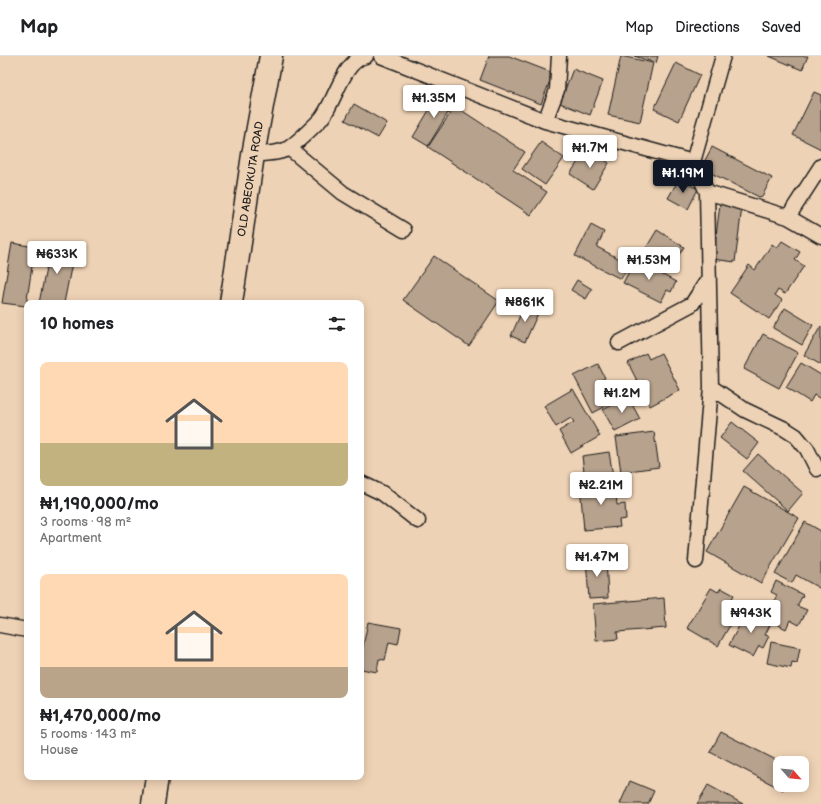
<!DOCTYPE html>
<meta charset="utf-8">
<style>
body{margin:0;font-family:"Balsamiq Sans",sans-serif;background:#f6f6f6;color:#202124;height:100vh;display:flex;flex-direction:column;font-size:15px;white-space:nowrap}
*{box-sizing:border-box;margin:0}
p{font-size:13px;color:#757577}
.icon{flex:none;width:22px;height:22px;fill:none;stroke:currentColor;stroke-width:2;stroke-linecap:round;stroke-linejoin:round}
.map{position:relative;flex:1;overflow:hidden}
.sheet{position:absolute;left:24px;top:244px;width:340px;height:480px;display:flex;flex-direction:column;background:#fff;border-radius:8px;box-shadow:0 2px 10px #0003}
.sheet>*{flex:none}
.needle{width:26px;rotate:117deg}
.tools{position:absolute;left:773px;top:700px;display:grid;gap:8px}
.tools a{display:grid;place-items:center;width:36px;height:36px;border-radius:8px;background:#fff;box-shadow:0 2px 10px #0003;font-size:20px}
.price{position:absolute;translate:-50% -34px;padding:0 9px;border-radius:4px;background:#fff;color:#222;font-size:13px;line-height:26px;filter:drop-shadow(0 1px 2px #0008)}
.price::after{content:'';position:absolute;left:50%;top:24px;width:12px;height:9px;margin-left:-6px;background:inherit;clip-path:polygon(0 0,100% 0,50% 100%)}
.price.on{background:#111827;color:#fff}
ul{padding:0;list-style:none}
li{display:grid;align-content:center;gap:8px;height:212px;padding:0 16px}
li span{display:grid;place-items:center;height:124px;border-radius:8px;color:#555}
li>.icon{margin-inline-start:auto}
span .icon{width:72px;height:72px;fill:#fffc;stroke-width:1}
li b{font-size:17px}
h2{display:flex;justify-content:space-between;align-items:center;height:48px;padding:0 16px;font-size:17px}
header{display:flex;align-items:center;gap:24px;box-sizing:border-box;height:56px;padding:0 20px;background:#fff;border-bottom:1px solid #e0e0e0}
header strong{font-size:19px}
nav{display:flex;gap:22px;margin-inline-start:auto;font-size:14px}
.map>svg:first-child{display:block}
</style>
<header>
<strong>Map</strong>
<nav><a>Map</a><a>Directions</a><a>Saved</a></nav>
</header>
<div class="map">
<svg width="821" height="748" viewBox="0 0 821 748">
<rect width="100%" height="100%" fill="#eed2b5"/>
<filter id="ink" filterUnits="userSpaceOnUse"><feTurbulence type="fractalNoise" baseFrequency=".025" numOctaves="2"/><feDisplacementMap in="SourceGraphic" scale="8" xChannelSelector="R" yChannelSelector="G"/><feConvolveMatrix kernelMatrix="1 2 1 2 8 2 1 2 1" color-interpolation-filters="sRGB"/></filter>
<g filter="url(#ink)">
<!-- building -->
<path fill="#b7a28d" stroke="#1c1c1c" d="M489 0H509L553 17 541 48 480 24Z
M621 0 653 7 640 66 608 59Z
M634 0H658L656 7Z
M769 0H808L802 14Z
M676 7 700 19 679 65 654 53Z
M573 13 603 25 590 59 560 47Z
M440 36 455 45 428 90 413 81Z
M814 36 821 39V93L793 79Z
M354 48 387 67 378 82 345 64Z
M455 50 525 96 513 114 547 136 531 159 428 91Z
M541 86 564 102 545 129 522 113Z
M712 91 772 122 761 142 701 112Z
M587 92 609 107 593 133 570 118Z
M679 123 698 133 688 153 668 142Z
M720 148 742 151 735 206 713 203Z
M591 169 604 176 597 191 629 208 621 223 575 200Z
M657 174 684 191 669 214 643 197Z
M782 185 800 196 795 204 804 210 785 238 778 234 775 239 782 244 769 263 730 237 749 209 755 214 772 188 777 192Z
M12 187 35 191 26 250 2 247Z
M51 188 75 192 64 247H39Z
M434 200 499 245 469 290 403 244Z
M635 204 676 226 671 236 667 234 661 246 623 227Z
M577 224 592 233 586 243 571 234Z
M525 248 539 255 525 286 511 280Z
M785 252 813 269 802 289 773 272Z
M821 270V309L804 299Z
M763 278 798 297 779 332 744 313Z
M646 297 649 303 661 297 680 334 650 350 628 307Z
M801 307 821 319V343L814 339 810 346 786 331Z
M598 308 605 322 597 326 608 349 593 357 574 320Z
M573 333 600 380 571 397 559 375 574 366 571 362 556 371 544 350Z
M628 341 640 363 615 376 603 354Z
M732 366 759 387 747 403 720 382Z
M654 376 659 411 621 416 616 381Z
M609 396 613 420 585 424 582 400Z
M758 398 803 437 788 455 743 415Z
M615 426 617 449 625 448 626 463 619 464 620 471 584 474 580 429Z
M744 431 799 462 761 527 707 496Z
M805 466 821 475V533L796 519 792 527 775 518Z
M606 502 608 542 589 543 586 503Z
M776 525 803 539 797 550 807 554 799 569 790 564 786 573 759 559 766 545 772 549 777 539 771 536Z
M711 532 718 536 721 532 734 539 731 544 741 550 718 590 687 572Z
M664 542 666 572 617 576 618 583 596 585 593 548Z
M747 555 771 567 765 579 769 580 763 592 759 590 753 601 729 589Z
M368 566 401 572 398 588 389 586 385 604 379 603 377 616 361 613V600Z
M771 586 800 592 797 607 792 606 791 612 767 607Z
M721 676 782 707H780V729H786L783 734 710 696Z
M630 725 654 735 648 748H620Z
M708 729 743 748H697Z"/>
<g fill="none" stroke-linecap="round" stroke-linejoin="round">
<defs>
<path id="street" d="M381 0 545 65 693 106 707 136 788 161 821 180
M545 65 557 34 559 0
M289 92 343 137 404 174
M253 99C264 97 280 98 289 92 296 87 315 69 321 63 335 47 343 4 366 0
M693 106 723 0
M788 161 821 110
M619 287 692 248 709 222
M711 331 745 354 785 373 796 380 807 393 817 413
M361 427 382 437 418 465
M696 505 711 331 707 136
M0 569 27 574"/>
<path id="highway" d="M231 247 253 99 271 0
M153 748 157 721"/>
</defs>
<!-- street casing -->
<use href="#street" stroke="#1c1c1c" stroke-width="17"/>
<!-- highway casing -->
<use href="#highway" stroke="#1c1c1c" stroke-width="25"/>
<!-- street -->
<use href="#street" stroke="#eed2b5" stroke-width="14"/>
<!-- highway -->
<use href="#highway" stroke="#eed2b5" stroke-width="22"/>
</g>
</g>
<g text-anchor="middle" stroke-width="4" stroke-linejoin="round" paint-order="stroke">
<!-- street labels -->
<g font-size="11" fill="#1c1c1c" stroke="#eed2b5">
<text transform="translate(250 123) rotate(-81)" y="4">OLD ABEOKUTA ROAD</text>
</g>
</g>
</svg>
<div class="tools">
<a><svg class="needle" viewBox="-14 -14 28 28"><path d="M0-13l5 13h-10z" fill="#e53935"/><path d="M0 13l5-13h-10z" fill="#757577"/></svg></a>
</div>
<b class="price" style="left:434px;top:63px">₦1.35M</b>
<b class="price" style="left:590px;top:113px">₦1.7M</b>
<b class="price on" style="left:683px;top:138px">₦1.19M</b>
<b class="price" style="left:57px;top:219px">₦633K</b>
<b class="price" style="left:649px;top:225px">₦1.53M</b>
<b class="price" style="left:525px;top:267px">₦861K</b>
<b class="price" style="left:622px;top:358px">₦1.2M</b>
<b class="price" style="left:601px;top:450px">₦2.21M</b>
<b class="price" style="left:597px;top:522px">₦1.47M</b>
<b class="price" style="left:751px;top:578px">₦943K</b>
<section class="sheet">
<h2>10 homes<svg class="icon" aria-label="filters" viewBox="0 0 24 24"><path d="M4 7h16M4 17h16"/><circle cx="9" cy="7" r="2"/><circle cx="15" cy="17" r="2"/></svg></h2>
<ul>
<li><span style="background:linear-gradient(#ffd9b3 65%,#c2b280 0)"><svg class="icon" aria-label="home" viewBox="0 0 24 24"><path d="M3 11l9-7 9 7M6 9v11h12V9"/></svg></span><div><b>₦1,190,000/mo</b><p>3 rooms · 98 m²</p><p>Apartment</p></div></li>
<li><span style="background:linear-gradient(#ffd9b3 75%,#b9a48a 0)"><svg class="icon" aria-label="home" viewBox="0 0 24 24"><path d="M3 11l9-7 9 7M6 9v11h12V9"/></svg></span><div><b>₦1,470,000/mo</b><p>5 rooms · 143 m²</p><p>House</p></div></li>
</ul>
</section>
</div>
